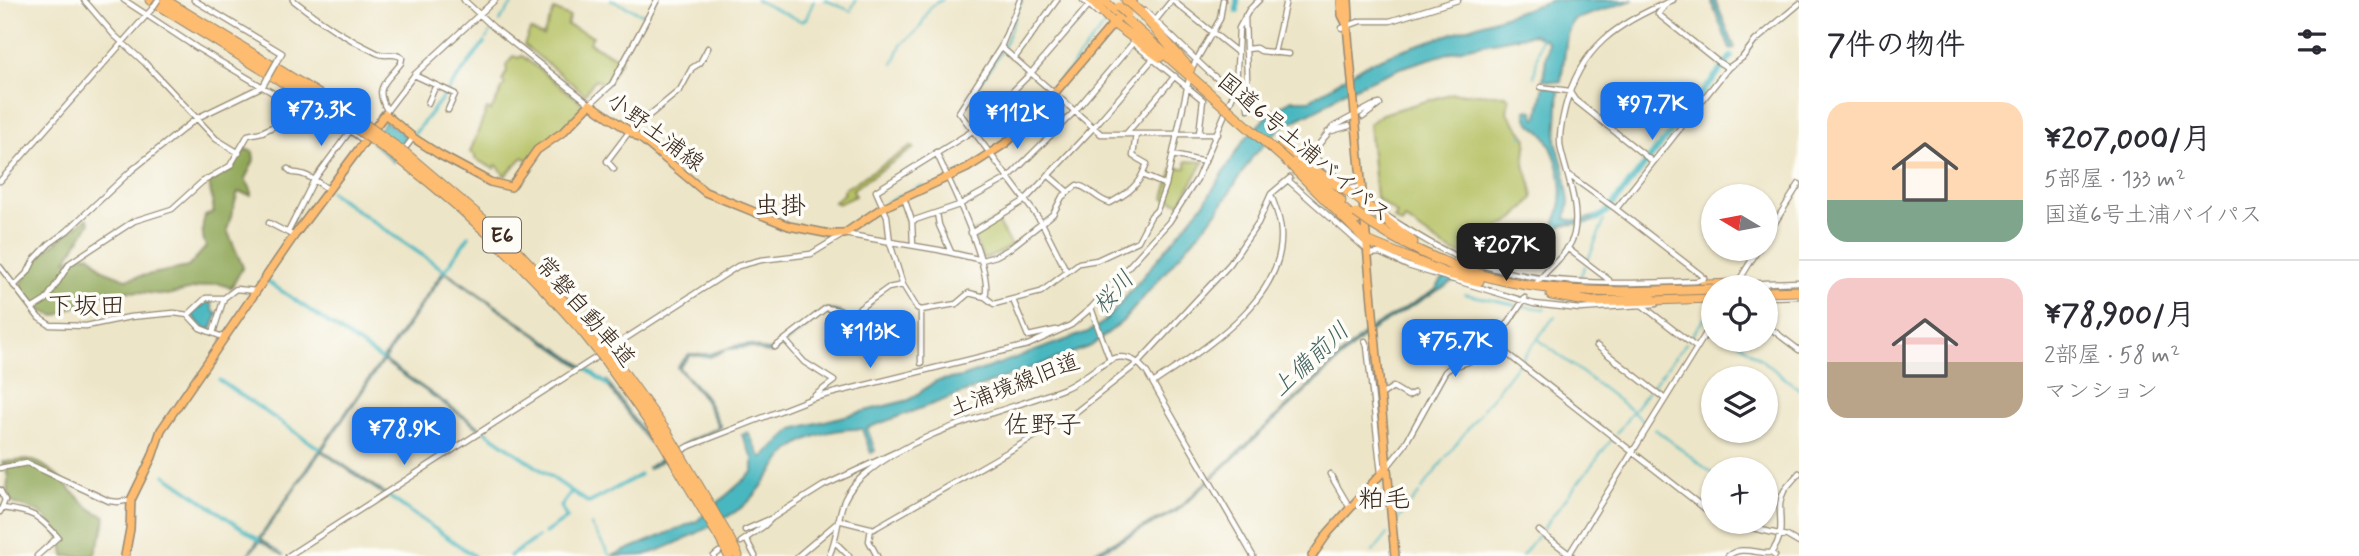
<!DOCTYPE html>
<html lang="ja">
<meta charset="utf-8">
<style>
body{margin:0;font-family:Mynerve,"Klee One",sans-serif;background:#f2f2f3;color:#2b2b33;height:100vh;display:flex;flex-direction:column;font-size:26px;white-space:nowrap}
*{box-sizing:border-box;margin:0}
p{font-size:23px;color:#7c7c81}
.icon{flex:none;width:38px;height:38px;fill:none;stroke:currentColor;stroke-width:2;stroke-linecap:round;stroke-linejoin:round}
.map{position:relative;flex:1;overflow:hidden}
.details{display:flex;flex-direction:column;background:#fff;width:560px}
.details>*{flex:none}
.needle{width:46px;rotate:280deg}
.tools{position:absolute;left:1701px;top:184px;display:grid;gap:14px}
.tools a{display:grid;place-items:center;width:77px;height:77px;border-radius:50%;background:#fff;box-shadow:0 2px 5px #0004;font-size:35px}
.price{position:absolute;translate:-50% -60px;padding:0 16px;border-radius:14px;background:#1a73e8;color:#fff;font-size:23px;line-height:46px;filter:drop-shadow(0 2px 4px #0008)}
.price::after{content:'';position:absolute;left:50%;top:42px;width:21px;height:16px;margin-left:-10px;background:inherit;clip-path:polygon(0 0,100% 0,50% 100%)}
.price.active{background:#222;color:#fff}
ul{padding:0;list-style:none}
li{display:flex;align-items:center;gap:21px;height:175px;padding:0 28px}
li+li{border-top:2px solid #e1e1e2}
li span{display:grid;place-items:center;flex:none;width:196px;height:140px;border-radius:21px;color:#555}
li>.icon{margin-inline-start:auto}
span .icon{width:84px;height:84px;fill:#fffc;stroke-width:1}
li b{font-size:30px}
h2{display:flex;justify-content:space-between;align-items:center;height:84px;padding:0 28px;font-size:30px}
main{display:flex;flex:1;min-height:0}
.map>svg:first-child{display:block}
</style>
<main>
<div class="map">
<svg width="1799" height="556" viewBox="0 0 1799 556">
<rect width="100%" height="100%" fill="#fdfcf7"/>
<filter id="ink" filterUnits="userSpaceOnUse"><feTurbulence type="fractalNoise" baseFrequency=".0143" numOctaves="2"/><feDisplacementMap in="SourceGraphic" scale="14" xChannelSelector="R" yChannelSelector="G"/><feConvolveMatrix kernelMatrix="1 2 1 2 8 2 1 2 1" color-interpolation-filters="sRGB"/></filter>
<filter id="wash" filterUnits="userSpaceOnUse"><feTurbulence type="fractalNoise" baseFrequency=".00686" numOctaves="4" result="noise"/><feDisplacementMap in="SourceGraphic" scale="28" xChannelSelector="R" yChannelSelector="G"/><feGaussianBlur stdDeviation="1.57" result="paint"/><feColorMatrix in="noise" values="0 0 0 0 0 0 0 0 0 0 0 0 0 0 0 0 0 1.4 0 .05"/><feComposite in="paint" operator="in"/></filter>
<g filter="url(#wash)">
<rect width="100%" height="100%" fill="#ede5c7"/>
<!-- green -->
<path fill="#b5c163" stroke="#787640" stroke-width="2" d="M554 10 570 17 567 25 593 36 589 43 621 60 606 85 595 79 585 94 524 45 530 30 543 36Z
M513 56 518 58 522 56 586 106 528 160 523 157 505 176 497 165 494 169 475 159V155L470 152 487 109 491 111 505 83 502 81 507 71 506 66Z
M1453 93 1506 95 1509 99 1507 112 1527 139 1524 165 1531 183 1533 198 1515 218 1500 227 1477 256 1455 253 1445 248 1405 219 1402 224 1394 219 1397 214 1376 198 1369 124 1382 114Z
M912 146 914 148 853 189 855 196 838 204 834 202 844 193 843 190Z
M1186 161 1204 162 1180 203 1164 198 1173 168H1186Z
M996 220 1011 246 995 255 983 259 972 233Z"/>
<!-- forest -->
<path fill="#90a759" stroke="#66683c" stroke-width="2" d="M245 149 253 152 254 160 245 179 251 189V195L238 192 227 230 243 267 231 288 218 283 167 295 128 291 101 294 56 316C40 313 27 301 20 286L34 263 45 251 87 218 90 223 66 260 90 254 103 270 126 279 188 267 206 247C202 237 201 227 205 216L214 212 209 182 232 170Z
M28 460C52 462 72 495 90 508 94 512 100 514 105 516L103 531 94 556H64C62 535 51 516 30 509 24 506 15 506 10 500 5 493 8 485 8 478 8 473 4 467 2 462Z"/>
<!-- water -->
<path fill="#48b7c0" stroke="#42706f" stroke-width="2" d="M1553 0H1633L1573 20 1567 35 1561 82 1543 80 1548 43 1545 39 1533 34 1468 47 1403 67 1343 92 1322 107 1280 128 1253 156 1217 212 1123 321 1091 346 867 428 875 451 871 453 862 429C834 428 802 436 783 457 771 472 761 491 746 504 727 520 669 548 645 555 635 556 622 556 612 556L697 521 753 472V458L742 435 748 432 760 456 763 457 793 429 909 400 936 381 962 377 1088 332 1104 322 1116 309 1205 202 1244 140 1271 112 1292 100H1310L1365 65 1396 52Z
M1711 0H1715L1735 48 1730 49Z
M1544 85 1559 87 1556 142 1564 169 1569 202 1566 219 1578 221 1601 215 1602 218 1588 223 1562 225 1555 235 1505 279 1452 282 1369 332 1177 511 1091 556H1086L1167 515 1182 505 1368 330 1435 290 1442 280C1462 274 1485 270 1505 263 1564 241 1575 192 1547 139 1541 127 1525 127 1526 110L1533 111 1535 118 1538 117Z
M385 121 409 138 393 162 371 141Z
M444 270 585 367 583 368 445 272 384 360 487 432 474 425 383 361 322 450 389 496 387 497 321 451 260 539 284 556 260 541 247 556Z
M210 300 214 312 218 313 211 330 202 327 191 314Z
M826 309 840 312 844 315 827 311 774 352 767 353 750 347 728 349 710 357 690 355 679 368 705 396 721 427 690 443 649 469 648 467 666 456C660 447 652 446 645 438L606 383 607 381 649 441 660 445 667 455 689 441 719 427 703 397 677 367 689 354H710L739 345H750L767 351 773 350Z"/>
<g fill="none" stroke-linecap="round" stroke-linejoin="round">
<!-- stream -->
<path stroke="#48b7c0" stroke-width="2" d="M611 0 645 15
M756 0 801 21 806 19 814 0
M825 0 851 11
M852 8 856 0
M499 22 515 0
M1215 33 1223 18 1226 0
M486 39 491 32
M1004 46 1022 0
M893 64 901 45 919 29 931 6 942 0
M1534 77 1541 36
M1054 88 1106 23
M965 106 1001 52
M1027 119 1049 93
M1521 137 1523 135
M998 144 1007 137
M886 202 923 185
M1588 260 1604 221
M1579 279 1585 266
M1464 294 1516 305
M1564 305 1565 303
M1523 306 1545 309
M1690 338 1705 317 1707 318
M1538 339 1631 410
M1736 340 1799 389
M1521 360 1555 316
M1652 386 1686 343
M1483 409 1518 364
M1634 413 1644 421
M1655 429 1713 474
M1616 434 1649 390
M1446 457 1481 412
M1578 483 1612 439
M1422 489 1444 460
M1411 504 1419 493
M1397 521 1408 507
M591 525 610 556
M1542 530 1576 485
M1373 552 1387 534
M1522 556 1539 534"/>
<!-- canal -->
<path stroke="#48b7c0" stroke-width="3.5" d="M449 89 484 43
M414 134 447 92
M330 192 444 270
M444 272 469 236
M267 281 381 359
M584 367 608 385
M219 380 320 449
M486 432 589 503 640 475
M165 475 259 540
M388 496 474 556
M545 533 567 518 561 507 572 491
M510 556 538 537"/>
<!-- river -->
<path stroke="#48b7c0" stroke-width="6" d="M1237 11V0
M1596 219 1606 213 1731 57"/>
</g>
</g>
<g filter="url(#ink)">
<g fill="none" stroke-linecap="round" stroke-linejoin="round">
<defs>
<path id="minor" d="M84 0 114 35 145 63 216 139 239 153
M194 0 282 53 277 61
M293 0C319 21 347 39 377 53 386 58 394 51 402 58L401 63C387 82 373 86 387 110
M464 0 493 27 590 104 612 84 657 0
M1020 0 1001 47 959 112 1042 223 1067 272
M1083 0 1098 13
M1172 0 1237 52
M1667 3 1658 14 1717 61 1728 68
M1089 5 1031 73 974 130 876 191 887 216 890 243 903 285 917 308 921 310 956 304 969 293 985 297 994 304 1041 292 1079 263 1097 260 1138 241 1151 216 1157 210 1166 185
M1145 11 1210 73 1235 92
M1245 16 1248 109
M1155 21 1172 0
M1342 28 1361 21H1390L1458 0
M1132 42 1203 100 1199 134
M1001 47 1101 134H1218
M1247 49 1256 48 1261 51 1289 54
M1274 53 1286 0
M1014 59 1057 0
M1193 66 1220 19 1223 0
M414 75 455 94 448 110
M1541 87 1569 91 1575 100 1653 162
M428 103 436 85
M386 112 415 74 495 0
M1363 117 1379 105
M1328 132 1349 126
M1126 134 1175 76
M1136 134 1133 156 1147 164 1142 175
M403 151 413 138
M936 152C949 180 994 271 985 297
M1311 154 1350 189 1362 186
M1173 155 1205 162
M1307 159 1333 127 1372 106 1380 104
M288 169 293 173C306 172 318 183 328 189
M614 169 607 161 629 132 680 90 692 68 700 63 708 48
M1048 175 1068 192
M1570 176 1616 209
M0 181 152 9
M1289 181 1367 250
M904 198 912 221 913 245
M937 213 939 225 951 252
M1385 215C1407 229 1431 245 1454 255 1531 288 1616 284 1697 281L1704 278
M912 221 959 205 1008 178 1075 111 1133 43
M269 223 294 236
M288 232 314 180 350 131 363 140
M971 233 1024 201 1094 127 1153 59
M1766 237 1799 184
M1567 248 1609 280V283
M1368 254 1380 253 1408 266 1534 304 1580 309 1656 304
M0 267 39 318 50 325 86 326 130 317 174 313 188 315 200 328 225 338
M1737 284 1759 248
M1738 284 1799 282
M1535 285C1547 268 1569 255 1574 234 1580 207 1567 176 1561 150 1558 137 1562 121 1565 108 1580 47 1617 23 1673 0
M1705 285 1701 275 1616 209 1728 68 1742 58 1755 41 1799 4
M14 286 28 272 34 260 49 244 67 231 132 170 197 118 263 86 268 77
M1766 297 1799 296
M1013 300 1028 336 1056 330
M1766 304V283
M1643 306 1697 348
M33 308 46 300 70 263 134 221 172 209 202 182 230 166 248 135 262 132 299 114 300 109 197 48 124 0
M853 313 868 328 885 334
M188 315 206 298H224L236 289 256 291
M1766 325 1799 350
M213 333 224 298
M785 340 804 362 834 381 814 396
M1365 341 1367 346 1381 473
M1492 342 1713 515
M1597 346 1665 399
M775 347 826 308 853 313 888 288 903 285
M1110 360 1091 308 1169 222 1197 179 1236 88 1239 28 1249 10 1259 0
M921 363V310
M1153 383C1203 349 1285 301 1281 232 1281 220 1275 206 1271 195
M1381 395 1393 387 1408 396 1414 393
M679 452 690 446 813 398 1028 345 1071 325 1091 308
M1388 466 1404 446 1445 372C1452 364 1461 366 1470 361 1493 348 1511 319 1525 298
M0 468 27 463 109 501 118 502 131 500
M1330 474 1350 508
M0 490 5 500 0 512
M2 508C33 512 37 514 58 537L37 556
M838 520 874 529 877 527 1072 415 1138 363 1230 264 1258 223 1271 194 1290 178
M1727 522 1787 536 1799 543
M871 528 869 541 877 556
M745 530 770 519
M1539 531 1572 556
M746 539 755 556
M741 542 764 526 772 518 823 486 896 452
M835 542 849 556
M1771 553C1790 529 1773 511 1784 491 1788 485 1794 479 1799 473
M288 556 738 266 761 260 811 254 844 234 939 250 982 260 996 256 1009 249 1042 223 1053 214 1062 197 1077 185C1089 187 1097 200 1110 203 1124 195 1135 189 1142 175L1166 185 1189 79
M714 556 719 552
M798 556 837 523
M829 556C844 522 832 503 864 475 922 427 997 415 1065 388 1080 382 1104 361 1115 358 1128 355 1139 362 1147 373L1253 556
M1568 556 1713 322
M1728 556C1741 545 1756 554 1771 553L1775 556"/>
<path id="major" d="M1341 0 1342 15 1347 25
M1348 0 1349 18 1347 25 1395 556
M125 556 130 529 131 500 152 457 161 430 294 236 385 114 415 139 440 155 490 182 511 187 537 150 563 132 590 104 644 141 705 192 789 226 830 234H844L882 208 967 168 1006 143 1036 115 1133 0
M1312 556 1328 533 1387 467"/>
<path id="highway" d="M150 0 344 120
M165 0 349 113
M1091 0 1113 23 1160 57
M1103 0 1115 11
M1126 0 1141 13 1190 69
M1124 18 1224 106
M1280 148 1356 197 1413 242
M405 153 506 239 588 327
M400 159C467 210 527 268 582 331
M1292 166 1367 241 1445 273 1479 281
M1302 167 1341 201
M1331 199 1357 220
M1373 225C1465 284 1548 295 1655 291
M1704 285 1737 284
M1551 295 1592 302 1713 298
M609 352 668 434
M602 356 661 439
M728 536 738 556
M721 540 729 556"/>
</defs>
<!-- minor casing -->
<use href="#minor" stroke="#948872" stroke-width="7"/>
<!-- major casing -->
<use href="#major" stroke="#948872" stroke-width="10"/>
<!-- highway casing -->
<use href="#highway" stroke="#948872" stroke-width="11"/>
<!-- minor -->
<use href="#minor" stroke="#fff" stroke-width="4.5"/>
<!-- major -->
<use href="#major" stroke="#febc70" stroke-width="7"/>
<!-- highway -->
<use href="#highway" stroke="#febc70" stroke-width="9"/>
<defs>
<path id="minor-bridge" d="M152 9 158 0
M268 77 277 61"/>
<path id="highway-bridge" d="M1119 7 1127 14
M1224 106 1289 163
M349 113 405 153
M344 120 400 159
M1356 213 1373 225
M1655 291 1713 289
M1766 292 1799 291
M588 327 609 352
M582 331 602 356
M668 434 728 536
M661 439 721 540"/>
</defs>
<!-- minor-bridge casing -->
<use href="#minor-bridge" stroke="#948872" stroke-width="7" stroke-linecap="butt"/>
<!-- highway-bridge casing -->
<use href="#highway-bridge" stroke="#948872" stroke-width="11" stroke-linecap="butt"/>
<!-- minor-bridge -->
<use href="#minor-bridge" stroke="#fff" stroke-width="4.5"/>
<!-- highway-bridge -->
<use href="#highway-bridge" stroke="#febc70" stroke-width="9"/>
</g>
</g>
<g text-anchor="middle" stroke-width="7" stroke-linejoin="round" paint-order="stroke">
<!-- shield labels -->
<rect fill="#fdfcf7" stroke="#75695f" stroke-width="2" x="483" y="217.5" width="38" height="35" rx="5"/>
<g font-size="21" font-weight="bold" fill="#3b2a1e">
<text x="502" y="242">E6</text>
</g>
<!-- street labels -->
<g font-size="23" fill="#3b2a1e" stroke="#fdfcf7">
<text transform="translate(656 131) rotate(37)" y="8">小野土浦線</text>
<text transform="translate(1305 147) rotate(40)" y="8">国道6号土浦バイパス</text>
<text transform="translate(586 311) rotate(49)" y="8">常磐自動車道</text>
<text transform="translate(1014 384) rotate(-21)" y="8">土浦境線旧道</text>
</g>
<!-- water labels -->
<g font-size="24" font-style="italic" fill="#40625f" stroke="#fdfcf7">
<text transform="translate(1113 292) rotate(-48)" y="8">桜川</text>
<text transform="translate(1310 359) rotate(-43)" y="8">上備前川</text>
</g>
<!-- quarter labels -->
<g font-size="26" fill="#3b2a1e" stroke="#fdfcf7">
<text x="780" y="214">虫掛</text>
<text x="86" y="314">下坂田</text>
<text x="1043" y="433">佐野子</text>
<text x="1384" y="507">粕毛</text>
</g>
</g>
</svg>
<div class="tools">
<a><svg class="needle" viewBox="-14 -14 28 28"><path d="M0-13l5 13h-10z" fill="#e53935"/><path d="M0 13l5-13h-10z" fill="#7c7c81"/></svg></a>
<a><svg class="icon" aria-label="locate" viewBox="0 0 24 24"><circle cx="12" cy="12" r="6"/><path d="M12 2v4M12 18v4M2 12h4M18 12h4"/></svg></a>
<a><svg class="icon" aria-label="layers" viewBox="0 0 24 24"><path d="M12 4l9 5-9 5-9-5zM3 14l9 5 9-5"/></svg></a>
<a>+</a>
</div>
<b class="price" style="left:1652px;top:142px">¥97.7K</b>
<b class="price" style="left:321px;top:148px">¥73.3K</b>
<b class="price" style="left:1017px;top:151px">¥112K</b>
<b class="price active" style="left:1506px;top:283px">¥207K</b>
<b class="price" style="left:870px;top:370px">¥113K</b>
<b class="price" style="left:1455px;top:379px">¥75.7K</b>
<b class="price" style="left:404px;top:467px">¥78.9K</b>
</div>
<section class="details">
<h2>7件の物件<svg class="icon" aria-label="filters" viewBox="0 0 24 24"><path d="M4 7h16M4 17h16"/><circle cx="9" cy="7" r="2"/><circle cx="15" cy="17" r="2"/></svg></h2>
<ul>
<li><span style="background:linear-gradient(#ffd9b3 70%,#7fa58c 0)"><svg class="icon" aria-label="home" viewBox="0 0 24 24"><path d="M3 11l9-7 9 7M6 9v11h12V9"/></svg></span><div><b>¥207,000/月</b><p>5部屋 · 133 m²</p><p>国道6号土浦バイパス</p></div></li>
<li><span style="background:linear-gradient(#f6c9c9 60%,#b9a48a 0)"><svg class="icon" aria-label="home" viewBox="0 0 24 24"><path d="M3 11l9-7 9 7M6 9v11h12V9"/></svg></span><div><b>¥78,900/月</b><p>2部屋 · 58 m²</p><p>マンション</p></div></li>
</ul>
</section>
</main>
